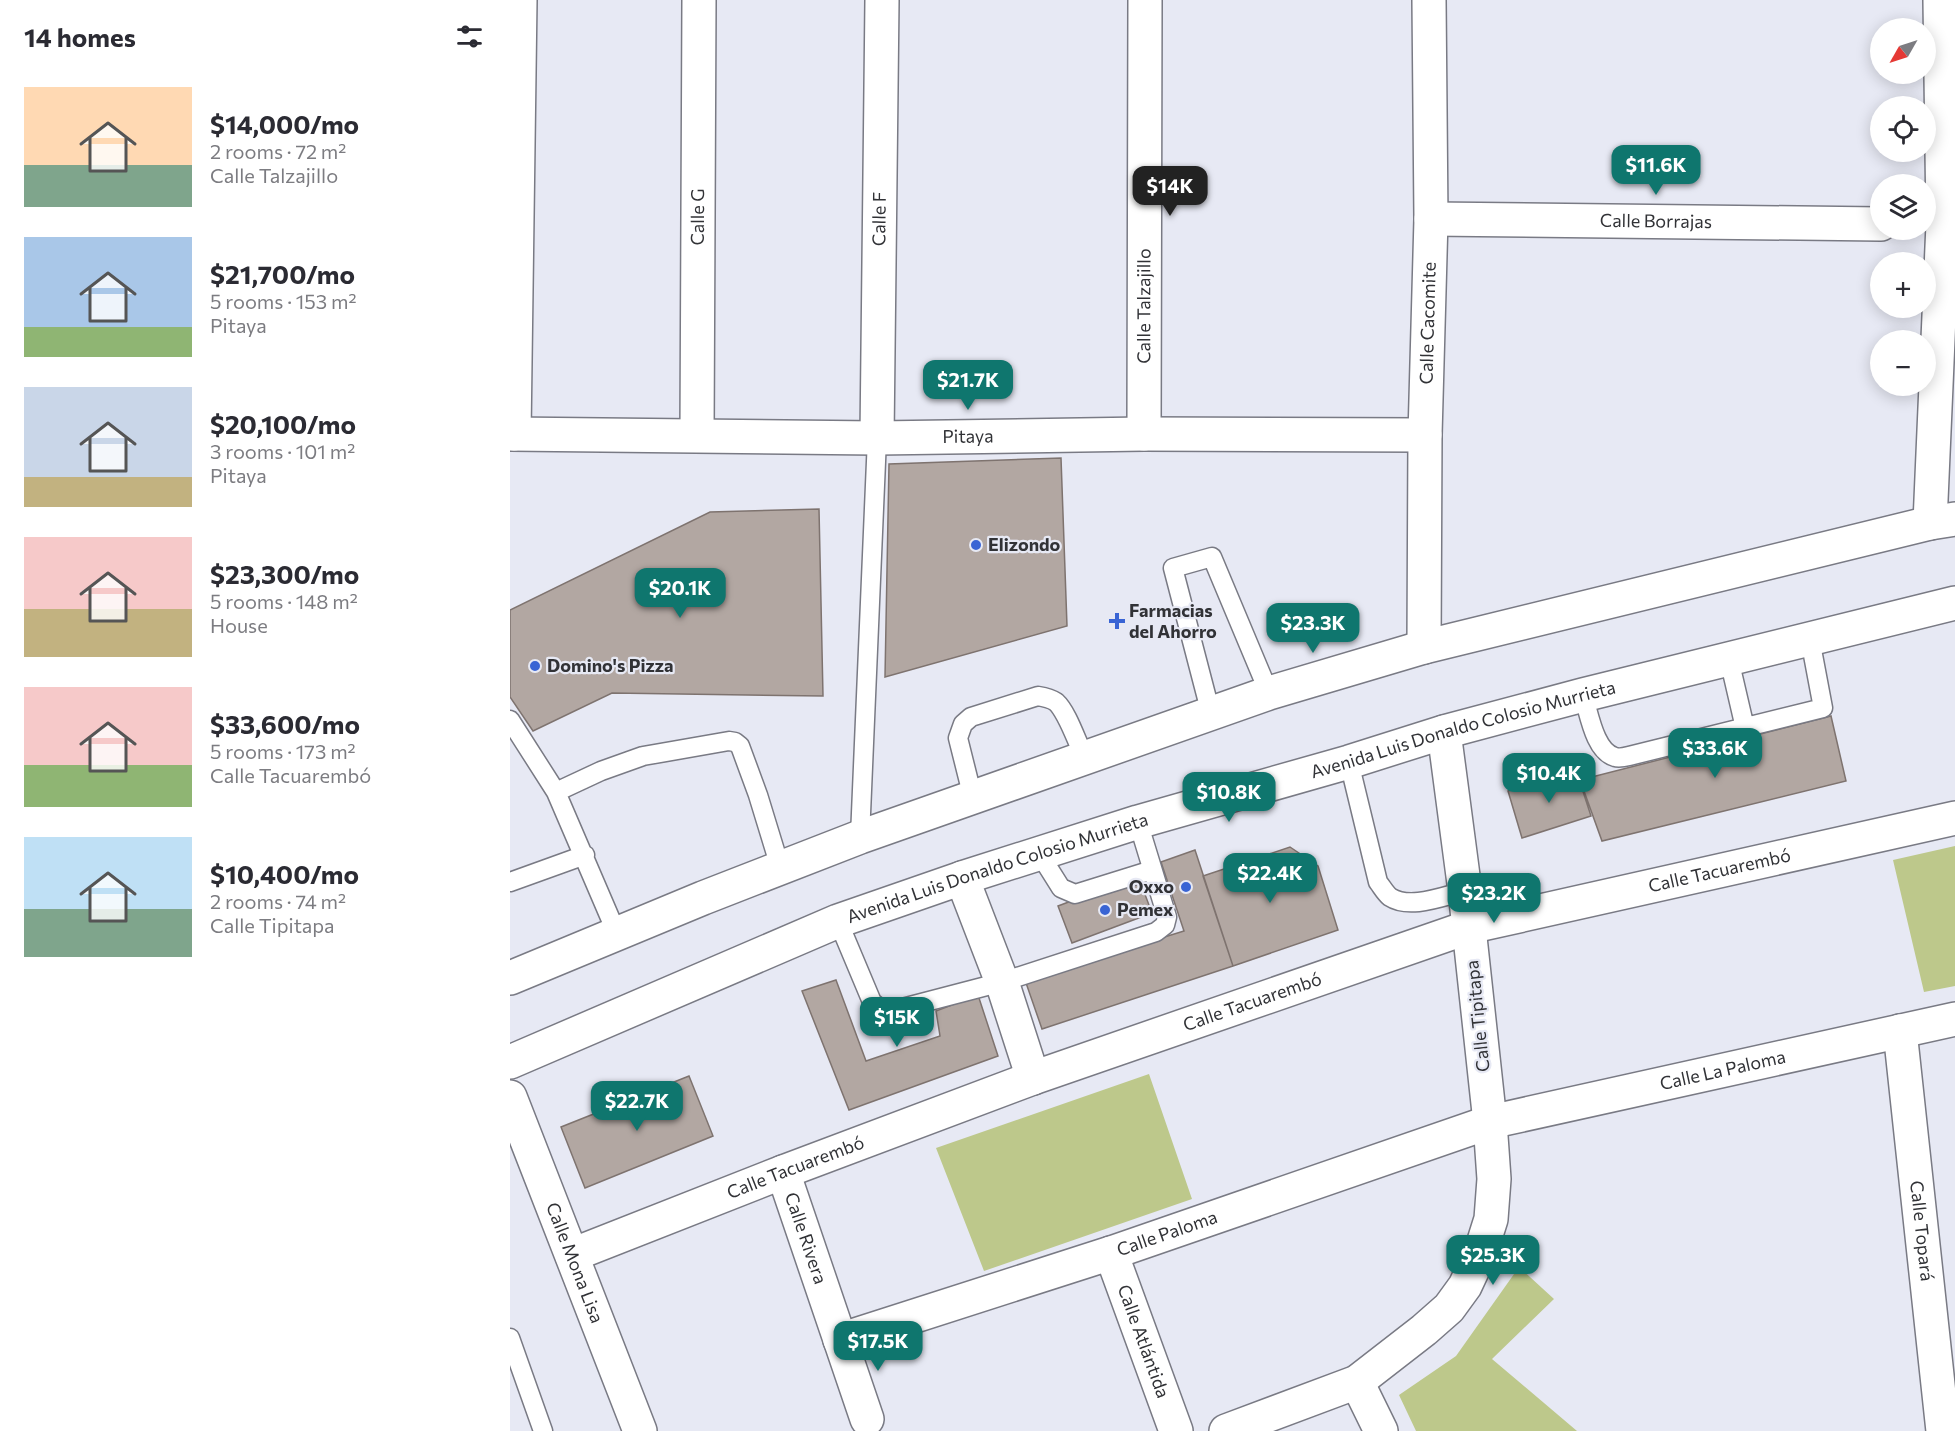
<!DOCTYPE html>
<meta charset="utf-8">
<style>
body{margin:0;font-family:Commissioner,sans-serif;background:#f7f7f7;color:#2b2b33;height:100vh;display:flex;flex-direction:column;font-size:22px;white-space:nowrap}
*{box-sizing:border-box;margin:0}
p{font-size:20px;color:#7c7c81}
.icon{flex:none;width:33px;height:33px;fill:none;stroke:currentColor;stroke-width:2;stroke-linecap:round;stroke-linejoin:round}
.map{position:relative;flex:1;overflow:hidden}
.side{display:flex;flex-direction:column;background:#fff;width:510px}
.side>*{flex:none}
.needle{width:39px;rotate:231deg}
.tools{position:absolute;left:1360px;top:18px;display:grid;gap:12px}
.tools a{display:grid;place-items:center;width:66px;height:66px;border-radius:50%;background:#fff;box-shadow:0 3px 15px #0003;font-size:30px}
.price{position:absolute;translate:-50% -51px;padding:0 14px;border-radius:12px;background:#0f766e;color:#fff;font-size:20px;line-height:39px;filter:drop-shadow(0 2px 3px #0008)}
.price::after{content:'';position:absolute;left:50%;top:36px;width:18px;height:14px;margin-left:-9px;background:inherit;clip-path:polygon(0 0,100% 0,50% 100%)}
.price.on{background:#222;color:#fff}
ul{padding:0;list-style:none}
li{display:flex;align-items:center;gap:18px;height:150px;padding:0 24px}
li span{display:grid;place-items:center;flex:none;width:168px;height:120px;border-radius:0px;color:#555}
li>.icon{margin-inline-start:auto}
span .icon{width:72px;height:72px;fill:#fffc;stroke-width:1}
li b{font-size:26px}
h2{display:flex;justify-content:space-between;align-items:center;height:72px;padding:0 24px;font-size:26px}
main{display:flex;flex:1;min-height:0}
.map>svg:first-child{display:block}
</style>
<main>
<section class="side">
<h2>14 homes<svg class="icon" aria-label="filters" viewBox="0 0 24 24"><path d="M4 7h16M4 17h16"/><circle cx="9" cy="7" r="2"/><circle cx="15" cy="17" r="2"/></svg></h2>
<ul>
<li><span style="background:linear-gradient(#ffd9b3 65%,#7fa58c 0)"><svg class="icon" aria-label="home" viewBox="0 0 24 24"><path d="M3 11l9-7 9 7M6 9v11h12V9"/></svg></span><div><b>$14,000/mo</b><p>2 rooms · 72 m²</p><p>Calle Talzajillo</p></div></li>
<li><span style="background:linear-gradient(#a9c7e8 75%,#8fb573 0)"><svg class="icon" aria-label="home" viewBox="0 0 24 24"><path d="M3 11l9-7 9 7M6 9v11h12V9"/></svg></span><div><b>$21,700/mo</b><p>5 rooms · 153 m²</p><p>Pitaya</p></div></li>
<li><span style="background:linear-gradient(#c9d6e8 75%,#c2b280 0)"><svg class="icon" aria-label="home" viewBox="0 0 24 24"><path d="M3 11l9-7 9 7M6 9v11h12V9"/></svg></span><div><b>$20,100/mo</b><p>3 rooms · 101 m²</p><p>Pitaya</p></div></li>
<li><span style="background:linear-gradient(#f6c9c9 60%,#c2b280 0)"><svg class="icon" aria-label="home" viewBox="0 0 24 24"><path d="M3 11l9-7 9 7M6 9v11h12V9"/></svg></span><div><b>$23,300/mo</b><p>5 rooms · 148 m²</p><p>House</p></div></li>
<li><span style="background:linear-gradient(#f6c9c9 65%,#8fb573 0)"><svg class="icon" aria-label="home" viewBox="0 0 24 24"><path d="M3 11l9-7 9 7M6 9v11h12V9"/></svg></span><div><b>$33,600/mo</b><p>5 rooms · 173 m²</p><p>Calle Tacuarembó</p></div></li>
<li><span style="background:linear-gradient(#bfe0f5 60%,#7fa58c 0)"><svg class="icon" aria-label="home" viewBox="0 0 24 24"><path d="M3 11l9-7 9 7M6 9v11h12V9"/></svg></span><div><b>$10,400/mo</b><p>2 rooms · 74 m²</p><p>Calle Tipitapa</p></div></li>
</ul>
</section>
<div class="map">
<svg width="1445" height="1431" viewBox="0 0 1445 1431">
<rect width="100%" height="100%" fill="#e7e9f4"/>
<!-- green -->
<path fill="#bdc88b" d="M1445 846V986L1414 992 1383 860Z
M639 1074 682 1199 474 1271 426 1148Z
M1009 1267 1044 1299 982 1359 1067 1431H906L889 1395 946 1356Z"/>
<!-- building -->
<path fill="#b2a7a2" stroke="#7e736f" stroke-width="1.5" d="M551 458 557 626 375 677 379 464Z
M309 509 313 696 102 693 23 731 0 697V610L200 512Z
M1321 716 1336 781 1092 841 1070 780Z
M1066 770 1081 816 1012 838 998 791Z
M780 847 808 866 828 930 723 966 693 876Z
M685 850 723 966 532 1029 515 980 674 931 651 862Z
M628 876 642 913 562 943 548 906Z
M326 980 356 1061 430 1036 426 1011 468 995 488 1056 339 1110 292 991Z
M179 1076 203 1136 75 1188 51 1127Z"/>
<g fill="none" stroke-linecap="round" stroke-linejoin="round">
<defs>
<path id="service" d="M1219 659 1235 728
M1073 695C1079 712 1084 751 1105 757 1108 758 1115 757 1119 756L1313 708 1300 639
M701 714 663 568 702 557 759 693
M0 720 46 792 107 934
M839 762 868 882C872 887 875 893 880 897 900 910 933 896 955 891
M46 792 91 771 133 756 219 741 225 742 230 746 248 795 270 867
M463 798 448 738 453 724 461 717 528 696C534 697 540 698 546 702 558 713 567 743 575 758
M350 837 367 438
M529 853 551 888 565 894 642 870
M0 882 75 855
M328 921 362 1002 371 1009 381 1011 492 982 646 932 655 925 657 917 628 822
M0 1338 33 1431"/>
<g id="minor">
<path id="s1" d="M921 219 1371 224"/>
<path id="s2" d="M0 434 367 438 634 434 915 435"/>
<path d="M4 434 10 0"/>
<path id="s3" d="M634 434 635 0"/>
<path id="s4" d="M187 435 189 0"/>
<path id="s5" d="M367 438 372 0"/>
<path d="M1420 523 1433 224 1430 0"/>
<path id="s6" d="M914 647 915 435 921 219 919 0"/>
<path d="M452 878 492 982 523 1078"/>
<path id="s7" d="M1390 1031 1433 1431"/>
<path id="s8" d="M0 1097 130 1431"/>
<path id="s9" d="M273 1172 357 1419"/>
<path id="s10" d="M601 1253 666 1431"/>
<path id="s11" d="M62 1255 273 1172 523 1078 959 927 1445 818"/>
<path id="s12" d="M330 1340 601 1253 980 1122 1445 1019"/>
<path d="M847 1382 871 1431"/>
<path d="M716 1431 847 1382 914 1330 939 1308 955 1286 970 1254 981 1219 984 1179 980 1122 955 891 934 732"/>
</g>
<g id="secondary">
<path d="M0 978 193 898 350 837 759 693 914 647 1420 523 1445 519"/>
<path id="s13" d="M0 1062 328 921 452 878 628 822 839 762 934 732 1073 695 1445 603"/>
</g>
</defs>
<!-- service casing -->
<use href="#service" stroke="#797a84" stroke-width="21"/>
<!-- minor casing -->
<use href="#minor" stroke="#797a84" stroke-width="36"/>
<!-- secondary casing -->
<use href="#secondary" stroke="#797a84" stroke-width="36"/>
<!-- service -->
<use href="#service" stroke="#fff" stroke-width="18"/>
<!-- minor -->
<use href="#minor" stroke="#fff" stroke-width="33"/>
<!-- secondary -->
<use href="#secondary" stroke="#fff" stroke-width="33"/>
</g>
<!-- markers -->
<g fill="#3964d4" stroke="#e7e9f4" stroke-width="2">
<circle cx="466" cy="545" r="6"/>
<path d="M604 612h6v6h6v6h-6v6h-6v-6h-6v-6h6z"/>
<circle cx="25" cy="666" r="6"/>
<circle cx="676" cy="887" r="6"/>
<circle cx="595" cy="910" r="6"/>
</g>
<g text-anchor="middle" stroke-width="4.5" stroke-linejoin="round" paint-order="stroke">
<!-- street labels -->
<g font-size="18" fill="#313236" stroke="#e7e9f4">
<text dy="6" stroke="none"><textPath href="#s4" startOffset="218">Calle G</textPath></text>
<text dy="6" stroke="none"><textPath href="#s5" startOffset="219">Calle F</textPath></text>
<text dy="6" stroke="none"><textPath href="#s1" startOffset="225">Calle Borrajas</textPath></text>
<text dy="6" stroke="none"><textPath href="#s3" startOffset="128">Calle Talzajillo</textPath></text>
<text dy="6" stroke="none"><textPath href="#s6" startOffset="324">Calle Cacomite</textPath></text>
<text dy="6" stroke="none"><textPath href="#s2" startOffset="458">Pitaya</textPath></text>
<text dy="6" stroke="none"><textPath href="#s13" startOffset="1011">Avenida Luis Donaldo Colosio Murrieta</textPath></text>
<text dy="6" stroke="none"><textPath href="#s13" startOffset="525">Avenida Luis Donaldo Colosio Murrieta</textPath></text>
<text dy="6" stroke="none"><textPath href="#s11" startOffset="1212">Calle Tacuarembó</textPath></text>
<text dy="6" stroke="none"><textPath href="#s11" startOffset="726">Calle Tacuarembó</textPath></text>
<text transform="translate(968 1016) rotate(-96)" y="6">Calle Tipitapa</text>
<text dy="6" stroke="none"><textPath href="#s12" startOffset="924">Calle La Paloma</textPath></text>
<text dy="6" stroke="none"><textPath href="#s11" startOffset="240">Calle Tacuarembó</textPath></text>
<text dy="6" stroke="none"><textPath href="#s7" startOffset="201">Calle Topará</textPath></text>
<text dy="6" stroke="none"><textPath href="#s12" startOffset="344">Calle Paloma</textPath></text>
<text dy="6" stroke="none"><textPath href="#s9" startOffset="70">Calle Rivera</textPath></text>
<text dy="6" stroke="none"><textPath href="#s8" startOffset="178">Calle Mona Lisa</textPath></text>
<text dy="6" stroke="none"><textPath href="#s10" startOffset="94">Calle Atlántida</textPath></text>
</g>
<!-- poi labels -->
<g font-size="18" font-weight="bold" fill="#313236" stroke="#e7e9f4" text-anchor="start">
<text x="478" y="551">Elizondo</text>
<text x="619" y="617">Farmacias<tspan x="619" dy="21">del Ahorro</tspan></text>
<text x="37" y="672">Domino's Pizza</text>
<text x="664" y="893" text-anchor="end">Oxxo</text>
<text x="607" y="916">Pemex</text>
</g>
</g>
</svg>
<div class="tools">
<a><svg class="needle" viewBox="-14 -14 28 28"><path d="M0-13l5 13h-10z" fill="#e53935"/><path d="M0 13l5-13h-10z" fill="#7c7c81"/></svg></a>
<a><svg class="icon" aria-label="locate" viewBox="0 0 24 24"><circle cx="12" cy="12" r="6"/><path d="M12 2v4M12 18v4M2 12h4M18 12h4"/></svg></a>
<a><svg class="icon" aria-label="layers" viewBox="0 0 24 24"><path d="M12 4l9 5-9 5-9-5zM3 14l9 5 9-5"/></svg></a>
<a>+</a>
<a>−</a>
</div>
<b class="price" style="left:1146px;top:196px">$11.6K</b>
<b class="price on" style="left:660px;top:217px">$14K</b>
<b class="price" style="left:458px;top:411px">$21.7K</b>
<b class="price" style="left:170px;top:619px">$20.1K</b>
<b class="price" style="left:803px;top:654px">$23.3K</b>
<b class="price" style="left:1205px;top:779px">$33.6K</b>
<b class="price" style="left:1039px;top:804px">$10.4K</b>
<b class="price" style="left:719px;top:823px">$10.8K</b>
<b class="price" style="left:760px;top:904px">$22.4K</b>
<b class="price" style="left:984px;top:924px">$23.2K</b>
<b class="price" style="left:387px;top:1048px">$15K</b>
<b class="price" style="left:127px;top:1132px">$22.7K</b>
<b class="price" style="left:983px;top:1286px">$25.3K</b>
<b class="price" style="left:368px;top:1372px">$17.5K</b>
</div>
</main>
